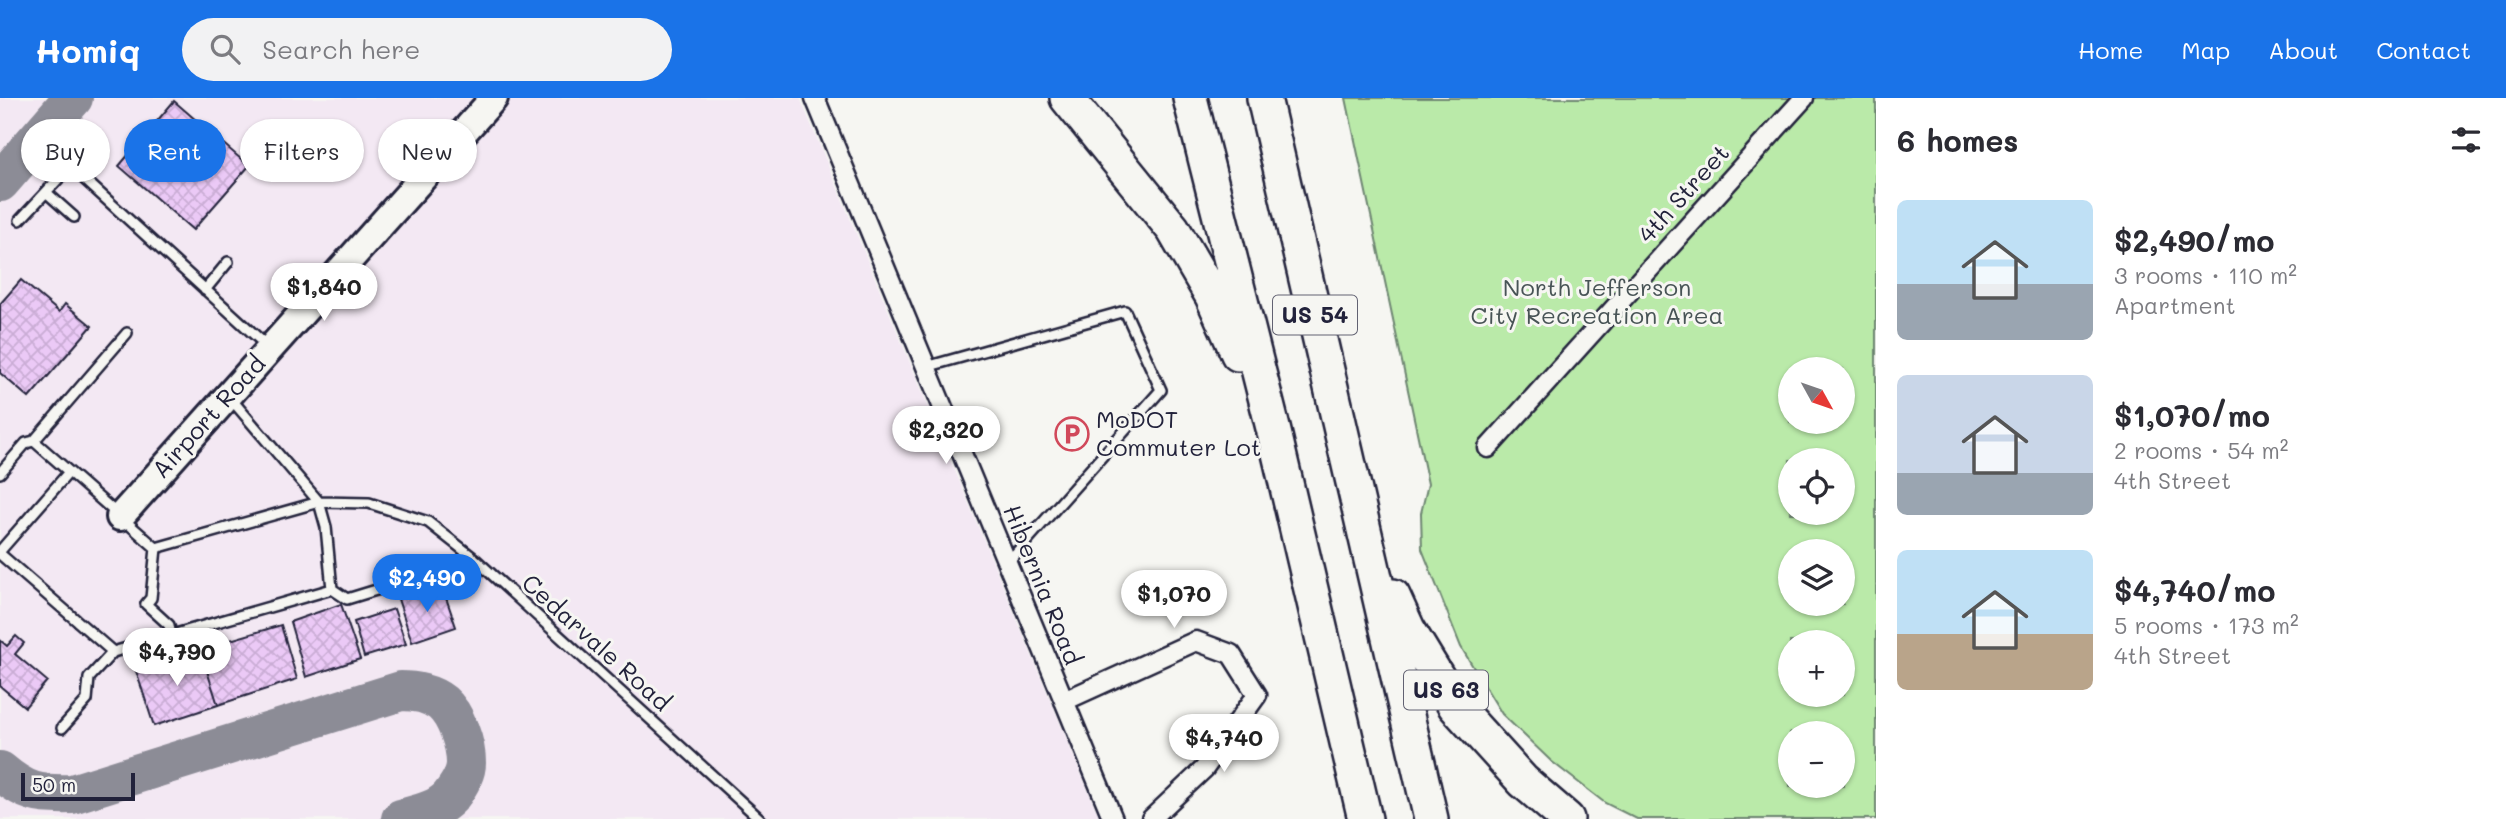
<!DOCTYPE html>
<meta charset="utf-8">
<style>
body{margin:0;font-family:Mali,sans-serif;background:#f2f2f3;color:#2b2b33;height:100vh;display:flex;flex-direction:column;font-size:26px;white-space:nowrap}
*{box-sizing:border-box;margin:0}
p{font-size:23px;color:#7c7c81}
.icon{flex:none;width:38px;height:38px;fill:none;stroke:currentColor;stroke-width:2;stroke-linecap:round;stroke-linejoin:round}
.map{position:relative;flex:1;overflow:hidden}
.details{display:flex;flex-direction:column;background:#fff;width:630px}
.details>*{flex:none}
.banner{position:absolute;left:21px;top:21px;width:665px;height:63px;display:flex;gap:14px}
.needle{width:46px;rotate:130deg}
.tools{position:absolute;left:1778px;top:259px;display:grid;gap:14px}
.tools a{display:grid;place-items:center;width:77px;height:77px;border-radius:50%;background:#fff;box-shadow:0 2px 5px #0004;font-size:35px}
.scale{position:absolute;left:21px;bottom:18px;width:114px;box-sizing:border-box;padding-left:7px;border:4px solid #22223b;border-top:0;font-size:19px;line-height:24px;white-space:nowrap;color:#22223b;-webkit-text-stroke:5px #f6f6f2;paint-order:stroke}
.price{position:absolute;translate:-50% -60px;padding:0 16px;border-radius:24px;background:#fff;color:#222;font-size:23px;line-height:46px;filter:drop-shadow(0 2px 4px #0008)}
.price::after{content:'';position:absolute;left:50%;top:42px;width:21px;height:16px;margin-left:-10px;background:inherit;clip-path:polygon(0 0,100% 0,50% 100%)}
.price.current{background:#1a73e8;color:#fff}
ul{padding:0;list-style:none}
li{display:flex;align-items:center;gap:21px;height:175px;padding:0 21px}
li span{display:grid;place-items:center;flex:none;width:196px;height:140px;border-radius:10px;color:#555}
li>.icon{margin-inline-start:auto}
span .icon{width:84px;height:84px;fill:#fffc;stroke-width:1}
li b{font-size:30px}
h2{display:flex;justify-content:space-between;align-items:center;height:84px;padding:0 21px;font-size:30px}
.tag{padding:0 24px;border-radius:32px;background:#fff;box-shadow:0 2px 5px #0004;font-size:24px;line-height:63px}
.tag.current{background:#1a73e8;color:#fff}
header{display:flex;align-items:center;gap:42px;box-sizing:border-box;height:98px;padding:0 35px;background:#1a73e8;color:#fff}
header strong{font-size:33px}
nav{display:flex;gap:38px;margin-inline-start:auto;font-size:24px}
.search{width:490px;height:63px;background:#f2f2f3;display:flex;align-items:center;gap:18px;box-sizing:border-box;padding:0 24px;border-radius:38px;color:#7c7c81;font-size:26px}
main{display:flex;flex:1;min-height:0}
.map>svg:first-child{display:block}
</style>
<header>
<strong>Homiq</strong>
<div class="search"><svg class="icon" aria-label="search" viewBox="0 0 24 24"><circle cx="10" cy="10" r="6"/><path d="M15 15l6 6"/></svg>Search here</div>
<nav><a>Home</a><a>Map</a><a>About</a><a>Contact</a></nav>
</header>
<main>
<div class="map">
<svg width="1876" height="721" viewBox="0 0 1876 721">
<defs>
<pattern id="building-cross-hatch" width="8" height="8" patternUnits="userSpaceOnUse" patternTransform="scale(1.75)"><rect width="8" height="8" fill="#ebc9f6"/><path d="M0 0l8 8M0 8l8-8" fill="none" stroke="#c9acd4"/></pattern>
</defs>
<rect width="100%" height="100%" fill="#f6f6f2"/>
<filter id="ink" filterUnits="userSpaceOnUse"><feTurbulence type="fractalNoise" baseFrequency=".0143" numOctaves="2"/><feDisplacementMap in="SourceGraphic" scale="14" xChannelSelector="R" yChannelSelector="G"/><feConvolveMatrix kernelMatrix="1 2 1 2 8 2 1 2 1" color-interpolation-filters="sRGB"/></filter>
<g filter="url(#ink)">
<!-- built -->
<path fill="#f3e8f3" d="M0 0H800L1100 721H0Z"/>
<!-- park -->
<path fill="#baeaa9" stroke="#6e8672" stroke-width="2" fill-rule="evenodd" d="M1346 0H1876V721H1637L1605 705 1551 663 1502 616 1461 549 1422 451 1421 415 1428 386ZM1790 271H1843V324H1790ZM1790 362H1843V415H1790ZM1790 453H1843V506H1790ZM1790 544H1843V597H1790ZM1790 635H1843V688H1790Z"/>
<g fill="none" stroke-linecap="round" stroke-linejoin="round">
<!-- taxiway -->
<path stroke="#8c8c96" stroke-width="40" d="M0 84 73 0
M0 673C26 695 38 697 72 696L401 593C414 593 431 596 442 605 456 617 466 646 466 665 466 676 457 690 450 699 437 713 418 716 401 721"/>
</g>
<!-- building -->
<path fill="url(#building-cross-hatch)" stroke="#22223b" stroke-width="2" d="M174 3 249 68 193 132 119 68Z
M21 182 59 214 65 206 92 228 29 300 0 275V206Z
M442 488 456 529 412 544 398 501Z
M341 506 360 561 306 579 290 524Z
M394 511 406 546 364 559 354 524Z
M281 527 297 581 218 607 200 551Z
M16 538 24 545 15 556 47 583 25 609 0 588V542L7 548Z
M200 551 218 607 154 628 136 573Z"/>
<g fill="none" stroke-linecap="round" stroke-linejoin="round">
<defs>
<path id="lane" d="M71 69 268 249
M47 95 74 119
M20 122 90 47
M205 192 228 164
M926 269 1125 213 1161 292 1007 465
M231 301 319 404 326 429 332 491
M34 343 127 235
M0 375 26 345 34 343 156 450 319 404 369 405 428 424 475 461 760 721
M156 450 151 500 146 506 169 527 171 538
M0 453 69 374
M0 456 113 554 89 580 87 602 62 630
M113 554 332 491 347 501 396 486"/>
<path id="street" d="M815 0 1113 721
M1488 350 1804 0
M1064 603 1196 543 1231 556 1257 597 1204 671 1151 721"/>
<path id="secondary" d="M120 419 494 0"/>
<path id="highway" d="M1067 0 1173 131 1212 198 1238 256
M1190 0 1274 334 1365 721
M1264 0 1431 721
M1393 498 1408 531 1455 608 1523 683 1567 721"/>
</defs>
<!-- lane casing -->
<use href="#lane" stroke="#22223b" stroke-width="14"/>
<!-- street casing -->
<use href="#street" stroke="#22223b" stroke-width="23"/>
<!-- secondary casing -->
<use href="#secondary" stroke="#22223b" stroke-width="32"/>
<!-- highway casing -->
<use href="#highway" stroke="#22223b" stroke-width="38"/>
<!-- lane -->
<use href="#lane" stroke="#f6f6f2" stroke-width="9"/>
<!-- street -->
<use href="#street" stroke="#f6f6f2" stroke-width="18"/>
<!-- secondary -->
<use href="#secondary" stroke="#f6f6f2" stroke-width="26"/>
<!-- highway -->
<use href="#highway" stroke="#f6f6f2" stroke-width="33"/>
</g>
</g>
<!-- icons -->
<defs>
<symbol id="parking-ring" viewBox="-11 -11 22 22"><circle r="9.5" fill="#f6f6f2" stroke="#d1495b" stroke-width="1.5"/><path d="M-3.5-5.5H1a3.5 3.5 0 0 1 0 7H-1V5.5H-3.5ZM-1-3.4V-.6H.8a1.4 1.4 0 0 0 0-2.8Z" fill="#d1495b"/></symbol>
</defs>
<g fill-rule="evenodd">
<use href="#parking-ring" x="1053" y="317" width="38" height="38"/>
</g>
<g text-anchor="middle" stroke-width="6" stroke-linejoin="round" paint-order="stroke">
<!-- shield labels -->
<g fill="#f6f6f2" stroke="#626272" stroke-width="2">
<rect x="1273" y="197.5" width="84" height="39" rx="5"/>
<rect x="1404" y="572.5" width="84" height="39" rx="5"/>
</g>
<g font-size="23" font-weight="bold" fill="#22223b">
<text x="1315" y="225">US 54</text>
<text x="1446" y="600">US 63</text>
</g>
<!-- street labels -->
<g font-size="24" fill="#22223b" stroke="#f6f6f2">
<text transform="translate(1684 96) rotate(-48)" y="8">4th Street</text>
<text transform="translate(209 319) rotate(-48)" y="8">Airport Road</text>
<text transform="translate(1042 487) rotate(68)" y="8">Hibernia Road</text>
<text transform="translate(596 545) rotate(42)" y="8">Cedarvale Road</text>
</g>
<!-- park labels -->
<g font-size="24" fill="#485456" stroke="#f6f6f2">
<text x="1597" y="198">North Jefferson<tspan x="1597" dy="28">City Recreation Area</tspan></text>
</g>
<!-- poi labels -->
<g font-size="24" fill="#22223b" stroke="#f6f6f2" text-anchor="start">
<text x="1096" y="330">MoDOT<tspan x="1096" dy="28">Commuter Lot</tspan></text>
</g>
</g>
</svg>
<div class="tools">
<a><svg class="needle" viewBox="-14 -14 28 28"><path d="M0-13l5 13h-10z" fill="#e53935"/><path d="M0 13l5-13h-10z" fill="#7c7c81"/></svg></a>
<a><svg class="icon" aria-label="locate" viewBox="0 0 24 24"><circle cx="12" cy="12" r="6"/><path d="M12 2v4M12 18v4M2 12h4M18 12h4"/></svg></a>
<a><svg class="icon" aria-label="layers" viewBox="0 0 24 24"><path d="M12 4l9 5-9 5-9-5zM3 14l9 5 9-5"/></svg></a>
<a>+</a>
<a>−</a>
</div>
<div class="scale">50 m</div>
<b class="price" style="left:324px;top:225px">$1,840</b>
<b class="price" style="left:946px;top:368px">$2,320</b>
<b class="price current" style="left:427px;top:516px">$2,490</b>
<b class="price" style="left:1174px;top:532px">$1,070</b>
<b class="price" style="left:177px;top:590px">$4,790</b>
<b class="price" style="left:1224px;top:676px">$4,740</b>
<div class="banner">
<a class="tag">Buy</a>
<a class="tag current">Rent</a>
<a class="tag">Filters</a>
<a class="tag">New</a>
</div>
</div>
<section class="details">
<h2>6 homes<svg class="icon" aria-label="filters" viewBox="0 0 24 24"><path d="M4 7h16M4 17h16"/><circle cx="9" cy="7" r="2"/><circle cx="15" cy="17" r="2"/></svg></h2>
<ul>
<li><span style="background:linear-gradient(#bfe0f5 60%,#9aa5b1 0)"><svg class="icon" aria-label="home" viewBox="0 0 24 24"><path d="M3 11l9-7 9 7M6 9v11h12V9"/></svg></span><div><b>$2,490/mo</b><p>3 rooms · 110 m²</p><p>Apartment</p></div></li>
<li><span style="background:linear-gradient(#c9d6e8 70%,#9aa5b1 0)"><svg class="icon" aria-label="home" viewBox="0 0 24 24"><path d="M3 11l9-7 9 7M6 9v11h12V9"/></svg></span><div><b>$1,070/mo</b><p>2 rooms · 54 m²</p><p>4th Street</p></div></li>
<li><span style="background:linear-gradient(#bfe0f5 60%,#b9a48a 0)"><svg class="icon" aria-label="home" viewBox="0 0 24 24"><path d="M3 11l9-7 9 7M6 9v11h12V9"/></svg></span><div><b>$4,740/mo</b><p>5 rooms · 173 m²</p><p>4th Street</p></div></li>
</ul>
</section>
</main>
